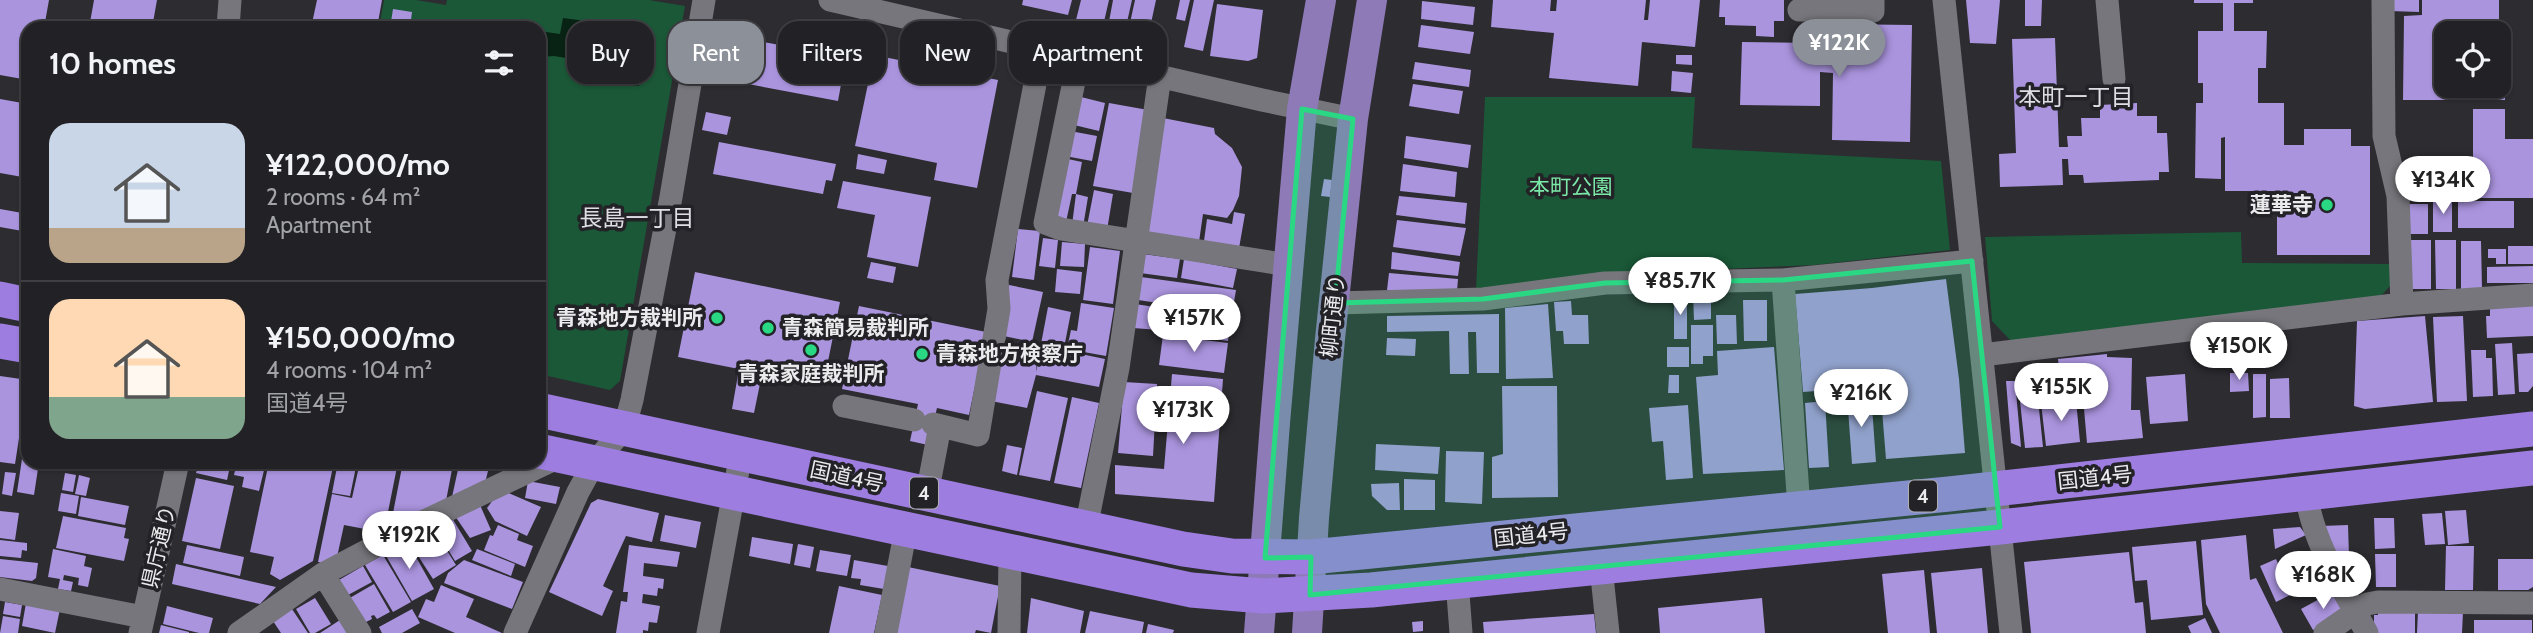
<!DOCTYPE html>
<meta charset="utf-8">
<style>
body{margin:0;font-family:Cabin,"Noto Sans JP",sans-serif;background:#2e2e32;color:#f1f3f6;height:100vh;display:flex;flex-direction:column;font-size:26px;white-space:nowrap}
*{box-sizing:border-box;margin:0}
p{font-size:23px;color:#a2a3a7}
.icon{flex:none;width:38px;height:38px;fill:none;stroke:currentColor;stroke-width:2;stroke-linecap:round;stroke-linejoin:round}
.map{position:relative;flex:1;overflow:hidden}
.sheet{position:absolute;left:21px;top:21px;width:525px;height:448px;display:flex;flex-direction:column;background:#222125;border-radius:21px;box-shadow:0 2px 5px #0004,0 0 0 2px #3f3e42}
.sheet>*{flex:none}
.banner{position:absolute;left:567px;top:21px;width:665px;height:63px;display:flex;gap:14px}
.fabs{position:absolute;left:2434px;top:21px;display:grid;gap:14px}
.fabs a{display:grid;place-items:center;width:77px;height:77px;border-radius:14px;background:#222125;box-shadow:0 2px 5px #0004,0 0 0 2px #3f3e42;font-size:35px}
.price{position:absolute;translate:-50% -60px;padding:0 16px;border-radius:24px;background:#fff;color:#222;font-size:23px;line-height:46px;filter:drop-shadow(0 2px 4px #0008)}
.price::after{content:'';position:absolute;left:50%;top:42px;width:21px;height:16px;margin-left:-10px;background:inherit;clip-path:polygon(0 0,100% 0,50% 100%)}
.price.selected{background:#8c9099;color:#fff}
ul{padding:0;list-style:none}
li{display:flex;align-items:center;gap:21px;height:175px;padding:0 28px}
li+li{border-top:2px solid #3f3e42}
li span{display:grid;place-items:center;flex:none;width:196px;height:140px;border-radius:21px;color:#555}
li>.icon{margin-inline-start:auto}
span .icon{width:84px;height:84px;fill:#fffc;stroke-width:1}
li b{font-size:30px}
h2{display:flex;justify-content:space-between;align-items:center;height:84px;padding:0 28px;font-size:30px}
.chip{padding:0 24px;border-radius:21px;background:#222125;box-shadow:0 2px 5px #0004,0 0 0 2px #3f3e42;font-size:24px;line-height:63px}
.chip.selected{background:#8c9099;color:#fff}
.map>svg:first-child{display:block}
</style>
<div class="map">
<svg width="2533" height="633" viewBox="0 0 2533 633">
<rect width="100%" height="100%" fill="#2d2c31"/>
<!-- green -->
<path fill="#1a5837" d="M384 0H416L446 5 447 0H649L685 6 620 381 610 390 539 374V28H379Z
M1485 97H1695L1692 148 1941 161 1950 250 1814 265 1678 271 1476 290Z
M2241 232 2242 263 2391 264 2392 284 2377 300 2011 341 1992 321 1985 237Z"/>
<!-- water -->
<path fill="#082213" d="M563 18 594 22 593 39 629 44 630 57 643 59 639 86 614 84 578 60 554 56 539 57V31L560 34Z"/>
<!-- building -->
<path fill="#aa94de" d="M0 0H49L44 28H28V80L0 75Z
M94 0H157L152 28H89Z
M317 0H382L377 28H311Z
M1023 0H1072L1068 15 1022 5Z
M1081 0H1109L1103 26 1076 20Z
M1113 0H1132L1125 31 1108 27Z
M1135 0H1156L1148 37 1128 32Z
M1180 0H1190L1185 21 1176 19Z
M1194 0H1214L1203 51 1184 47Z
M1493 0H1551L1550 11H1556L1557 0H1646L1644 20H1648L1650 0H1700L1695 47 1642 42 1638 86 1549 78 1554 33 1491 27Z
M1720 0H1784V21H1774V37L1756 36V26L1725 25V17H1719Z
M1966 0H2000L1996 44 1970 43Z
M2025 0H2042L2041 26H2025Z
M2194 0H2253V3H2234V31H2267L2266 68H2258V103H2284V145H2304V129H2351V146H2370V255H2277V191H2225V137L2221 138V179L2195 178 2196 103H2203V83H2198V31H2223V3H2194Z
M2391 0H2419V12L2390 11Z
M2422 0H2499V33H2446V86H2499V61L2505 63V100H2403L2404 16 2422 15Z
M1422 1 1475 7 1473 25 1421 19Z
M1217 4 1263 10 1257 58 1248 61 1210 56Z
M393 9 412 12 410 28H390Z
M1834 24 1912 25 1910 142 1832 140 1833 73 1820 72V106L1740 105 1742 42 1821 43V52H1834Z
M1421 25 1474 32 1470 54 1418 47Z
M719 34 846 57 838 101 711 77Z
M2055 38 2059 147H2068L2067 136H2082L2081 118H2100V105L2137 103V116H2157V133H2167L2169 172H2159V180L2084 183 2083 175H2069L2068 159H2062L2063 185 2000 187 1999 154 2016 153 2012 39Z
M874 55 998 80 977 188 934 180 937 163 855 146Z
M1676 55H1692V65L1676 64Z
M1415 62 1471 70 1469 87 1412 79Z
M1672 71 1693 73 1691 93 1671 91Z
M1413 84 1463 91 1459 114 1409 106Z
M1077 96 1105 103 1099 131 1070 124Z
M0 99 28 104V178L0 173Z
M1109 103 1148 110 1133 193 1093 186Z
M2473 109H2505V139H2533V198H2473Z
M706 112 731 117 727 135 702 130Z
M1163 118 1214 128 1215 134 1232 148 1242 167 1239 196 1233 210 1227 218 1203 214 1199 242 1146 233Z
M1070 131 1097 136 1092 161 1065 156Z
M1406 136 1471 145 1468 168 1404 158Z
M719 142 836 164 832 181 826 180 823 194 713 174Z
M858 154 887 160 884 174 856 169Z
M1063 158 1082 162 1076 194H1072L1066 222 1052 219Z
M1403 164 1457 172 1455 197 1400 191Z
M1324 179 1332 180 1330 197 1321 196Z
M843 181 931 197 918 267 867 257 875 215 837 208Z
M1094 190 1113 194 1107 230 1087 226Z
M1076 194 1088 197 1083 227 1072 225Z
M1399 196 1467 203 1465 224 1396 215Z
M2433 201H2452V232H2433Z
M2458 201H2514V228H2458Z
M2407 204H2428V234H2407Z
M0 209 28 214V232L0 227Z
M1234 212 1245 214 1238 254 1203 248 1207 219 1232 224Z
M1397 220 1466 228 1460 256 1393 247Z
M1018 229 1040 231 1034 280 1012 277Z
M1043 238 1058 240 1055 268 1039 266Z
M2409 240H2431V289H2409Z
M2435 240H2456V289H2436Z
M2461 241H2481L2482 289H2461Z
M1062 242 1085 244 1084 267 1060 266Z
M2508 246H2533V264H2508Z
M1090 247 1120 251 1113 304 1083 300Z
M2488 249H2506V264H2496V258H2488Z
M1392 252 1460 262 1458 276 1391 269Z
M1143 254 1180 259 1177 278 1140 273Z
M1184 259 1237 269 1233 288 1181 278Z
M871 262 896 267 893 283 867 278Z
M2533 266V283H2487V267Z
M1057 269 1082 272 1080 294 1055 292Z
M695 272 840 302 823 386 762 374 754 413 732 409 739 369 678 357Z
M1389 273 1458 279 1457 291 1387 290Z
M1141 277 1236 290 1232 314 1138 300Z
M1946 279 1959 379 1965 453 1886 459 1880 386 1803 392 1795 294 1872 288Z
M1009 285 1043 292 1032 342 999 335Z
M1693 294H1711V319L1694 320Z
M1674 295H1687V339H1674Z
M1743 300H1767V341H1744Z
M1571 301 1572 315H1588L1589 344H1564L1563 331H1556L1554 302Z
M1081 303 1114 308 1106 356 1067 349 1071 330 1077 331Z
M1135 304 1175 310 1172 331 1133 328Z
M1548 304 1553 378 1506 379 1505 308Z
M2533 305V336L2487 338 2486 316H2490V307Z
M859 306 986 332 969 415 937 408 928 445 910 441 918 404 842 389Z
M1048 307 1071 312 1064 348 1041 344Z
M1177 310 1231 318 1228 341 1174 333Z
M1499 314V373H1477L1476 332H1468L1469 374H1450L1449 331 1387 332V316Z
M1716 315H1736L1737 344H1717Z
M2425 316 2433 402 2365 409 2354 406 2357 321Z
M2463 316 2467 401 2437 402 2433 317Z
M1691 325H1713V356H1703V364H1691Z
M1163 335 1228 343 1224 373 1159 365Z
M2262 335 2265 366 2241 368 2238 337Z
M1387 338 1416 339 1415 356 1386 355Z
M1002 341 1038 348 1036 372 1042 346 1105 359 1099 387 1036 375 1027 408 991 401Z
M2512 343 2515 394 2498 395 2495 344Z
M1667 347H1689V367H1667Z
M1774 347 1784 470 1703 474 1696 377 1718 375 1717 351Z
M2471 350H2486V358H2492L2493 396 2473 397Z
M2533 353V386L2528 392H2519L2517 354Z
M2107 354V357L2132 358 2131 410H2140L2143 438 2087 443 2082 386 2061 388 2058 359Z
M2230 373H2248L2249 391 2230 392Z
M1172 374 1223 379 1214 502 1115 494V465L1164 469Z
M2185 374 2188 421 2150 424 2146 377Z
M2253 374H2266V417L2253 418Z
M1669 375H1679V393H1668Z
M0 376 28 380 15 464 0 462Z
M2289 378 2290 418H2270V379Z
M2036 380 2043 447 2025 448 2018 382Z
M2006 381H2015L2021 447 2011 443Z
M1124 382 1157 384 1153 456 1118 453Z
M1502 386H1557L1558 497 1492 498V457L1503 454Z
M1037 391 1068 398 1050 481 1019 475Z
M1871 393 1876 462 1852 464 1847 395Z
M1072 397 1099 403 1081 488 1054 483Z
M2076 400 2080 442 2046 446 2041 403Z
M1825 401 1829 467 1809 468 1805 403Z
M1688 405 1693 478 1666 480 1663 441 1652 442 1649 408Z
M25 439H28V462H39L34 495 17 492Z
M1376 444 1440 447 1438 474 1375 470Z
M1007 445 1022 448 1017 475 1002 471Z
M1446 451 1484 452 1482 504 1445 502Z
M199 462H231L227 480 196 473Z
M237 462H266L259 491 242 487 244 477 234 475Z
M269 462H334L313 561 280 580 270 574 274 557 250 552Z
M338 462H357L350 496 332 493Z
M360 462H398L385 527 366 523 365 529 344 525 337 557 323 563 318 562 332 494 352 498Z
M403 462 453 464 446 501 403 523 393 513Z
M459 465 488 471 484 487 452 497Z
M5 472 16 473 12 496 2 494Z
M65 473 76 475 73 492 62 490Z
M79 475 90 478 86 496 75 494Z
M196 478 234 486 220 549 182 541Z
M1404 479 1435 480V510H1404Z
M528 481 560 487 556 504 525 498Z
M1399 483 1400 510H1387L1372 496 1371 484Z
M504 491 541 507 527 536 495 521 487 508 496 496Z
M61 493 79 496 76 514 58 511Z
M81 497 129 506 125 525 78 516Z
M598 499 659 513 652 542 626 536 603 586 613 591 602 616 549 592 591 503Z
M480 505 491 530 470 538 455 516Z
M2466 510 2469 543 2448 545 2445 511Z
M0 511 19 513 15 540 0 538Z
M2442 513 2445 544 2425 545 2422 514Z
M665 515 701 522 696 548 660 541Z
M63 516 126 528 124 538 129 539 124 561 56 548Z
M452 518 472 551 455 561 435 528Z
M2374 518H2394L2395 548 2375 549Z
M498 525 519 534 517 540 533 546 525 567 484 550 490 535 493 536Z
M2348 525 2349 557 2333 558 2321 526Z
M2300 527 2306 535 2275 549 2273 529Z
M436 533 456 565 433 579 413 548Z
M2246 535 2250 580 2256 578 2283 633H2220L2206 604 2201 540Z
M752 537 793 544 790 564 749 556Z
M0 540 27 543V551L22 550 21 558 0 556Z
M407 541 434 589 412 601 385 554Z
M2196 541 2203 615 2151 620 2147 580 2135 581 2132 547Z
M798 544 814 547 810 568 794 565Z
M187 545 244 557 240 576 183 563Z
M629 545 680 552 677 567 644 563 643 576 664 579 663 589 658 588 657 596 643 594 642 603 660 606 657 623 649 622 648 631 643 630V633H616L621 601 627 602 628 592H623Z
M2446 546H2474L2473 590H2445Z
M53 549 86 556 84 566 92 568 88 587 78 585 79 578 64 575 63 580 73 582 71 591 58 589 60 579 48 577Z
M477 549 515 564 511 576 472 560Z
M820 550 851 555 847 576 816 571Z
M2129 552 2135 603 2143 602 2146 633H2031L2024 562Z
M2375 554H2396V587H2376Z
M383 555 411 602 393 612 365 565Z
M0 559 38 563 36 578 32 581 0 577Z
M2276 559 2292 594 2276 602 2260 566Z
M2498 559H2533V587L2528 590H2498Z
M464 560 523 582 512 609 444 583 448 573Z
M854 560 888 566 884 589 860 585 861 579 851 578Z
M176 564 276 587 260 604 172 584Z
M363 566 372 582 348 595 339 580Z
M908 567 1000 586 991 633 976 630 975 633H897Z
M1982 568 1988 633H1937L1931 573Z
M1924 570 1930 633H1888L1882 574Z
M374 584 390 612 377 619 374 615 371 616 372 619 362 624 348 599Z
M441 585 474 599 466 617 502 633H455L418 617 426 599 434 602Z
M839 586 882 595 874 633H829Z
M2334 591 2345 613 2313 630 2301 609Z
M315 598 331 624 315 633H310L296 609Z
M1031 598 1084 611 1080 633H1027Z
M1762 598 1765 633H1660L1658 608Z
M5 602 22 605 20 617 3 614Z
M26 603 60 609 55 633 22 626Z
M167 606 213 618 209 633H199L163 624Z
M292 609 308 633H281L273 621Z
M412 609 420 623 402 633H382L379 627Z
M1090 611 1144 622 1142 633H1085Z
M2418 611 2463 612 2462 633H2417Z
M2378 612H2415V633H2374V615H2378Z
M1594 614 1596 633H1484L1483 622Z
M3 616 20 619 18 633H0Z
M343 618 352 633H320Z
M2205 618 2212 633H2191L2188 626Z
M2474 620H2532V633H2474Z
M1423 621V631L1413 632 1412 622Z
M1148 624 1174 630 1173 633H1146Z
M161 625 189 632V633H159Z"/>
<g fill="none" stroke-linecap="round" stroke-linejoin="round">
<!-- minor -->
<path stroke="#77767c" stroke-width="23" d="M830 0 1262 100 1353 119
M1944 0 2011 633
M2107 0 2114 79
M2383 0 2384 136 2398 196 2402 304
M1799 10 1873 11V0
M228 28 230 0
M1079 57 1045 223 1061 229 1288 265
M1783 280 1799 508
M1335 303 1483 299 1605 283 1783 280 1972 261
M1982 355 2402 304 2533 295
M844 406 914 420
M933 424 978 435 999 309 997 280 1042 48
M2306 493C2313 543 2343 589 2367 633
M927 494 940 426
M1086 528 1118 368 1160 76
M1601 567 1608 633
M323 574 360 633
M1457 581 1461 633
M0 589 143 617
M140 633 178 462
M239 633 323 574 410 528 563 455
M515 633 578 492 594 463 624 429 632 400 671 197 704 0
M708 633 741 454
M886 633 906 529
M1009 633 1010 551
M2325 633 2367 604 2378 602 2533 603"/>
<!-- major -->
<path stroke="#8e7ab7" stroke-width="30" d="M1259 633 1275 423 1302 109 1321 0
M1307 633 1314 518 1330 339 1353 119 1372 0"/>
<!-- highway -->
<path stroke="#9d7ddf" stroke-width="35" d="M0 299 28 305
M0 341 28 346
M539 410 1183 549 1232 556 1311 557 1949 494 2533 429
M539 451 1191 590 1263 596 1371 590 2000 527 2533 468"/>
</g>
<!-- marked area -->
<path fill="#2ad884" fill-opacity="0.2" stroke="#2ad884" stroke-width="5" stroke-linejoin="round" d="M1302 109 1353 119 1335 303 1483 299 1605 283 1783 280 1972 261 2000 527 1310 595 1311 557 1265 558Z"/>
<!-- markers -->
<g fill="#2ad884" stroke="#232227" stroke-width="2.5">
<circle cx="2327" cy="205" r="7"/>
<circle cx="717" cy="318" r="7"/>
<circle cx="768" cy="328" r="7"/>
<circle cx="811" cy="350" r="7"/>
<circle cx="922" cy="354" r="7"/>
</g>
<g text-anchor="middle" stroke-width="7" stroke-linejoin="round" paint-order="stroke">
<!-- shield labels -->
<g fill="#232227" stroke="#afaeb2" stroke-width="2">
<rect x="910" y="477.5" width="28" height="31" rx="5"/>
<rect x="1909" y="480.5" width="28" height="31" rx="5"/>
</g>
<g font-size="19" font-weight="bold" fill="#ebeaed">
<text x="924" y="500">4</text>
<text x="1923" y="503">4</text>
</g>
<!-- park labels -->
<g font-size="21" fill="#7be9a8" stroke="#232227">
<text x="1571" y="194">本町公園</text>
</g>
<!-- poi labels -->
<g font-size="21" font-weight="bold" fill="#ebeaed" stroke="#232227" text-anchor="end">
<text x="2313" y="212">蓮華寺</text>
<text x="703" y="325">青森地方裁判所</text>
<text x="782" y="335" text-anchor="start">青森簡易裁判所</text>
<text x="936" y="361" text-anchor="start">青森地方検察庁</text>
<text x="811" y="381" text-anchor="middle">青森家庭裁判所</text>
</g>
<!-- street labels -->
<g font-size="21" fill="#ebeaed" stroke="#232227">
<text transform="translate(1333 316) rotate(-84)" y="7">柳町通り</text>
<text transform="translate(847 477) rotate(12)" y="7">国道4号</text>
<text transform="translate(2095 478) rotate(-6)" y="7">国道4号</text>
<text transform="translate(1531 535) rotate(-6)" y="7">国道4号</text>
<text transform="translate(159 547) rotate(-77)" y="7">県庁通り</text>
</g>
<!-- neighbourhood labels -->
<g font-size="23" fill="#e0dee5" stroke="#232227">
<text x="2076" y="105">本町一丁目</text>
<text x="637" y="226">長島一丁目</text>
</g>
</g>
</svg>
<div class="fabs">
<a><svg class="icon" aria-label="locate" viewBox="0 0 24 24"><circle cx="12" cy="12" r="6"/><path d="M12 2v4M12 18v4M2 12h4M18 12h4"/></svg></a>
</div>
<b class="price selected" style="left:1839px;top:79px">¥122K</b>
<b class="price" style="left:2443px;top:216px">¥134K</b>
<b class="price" style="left:1680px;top:317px">¥85.7K</b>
<b class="price" style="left:1194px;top:354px">¥157K</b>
<b class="price" style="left:2239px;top:382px">¥150K</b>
<b class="price" style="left:2061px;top:423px">¥155K</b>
<b class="price" style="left:1861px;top:429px">¥216K</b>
<b class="price" style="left:1183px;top:446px">¥173K</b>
<b class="price" style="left:409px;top:571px">¥192K</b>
<b class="price" style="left:2323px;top:611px">¥168K</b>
<div class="banner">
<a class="chip">Buy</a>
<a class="chip selected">Rent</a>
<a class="chip">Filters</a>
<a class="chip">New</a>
<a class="chip">Apartment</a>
</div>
<section class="sheet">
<h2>10 homes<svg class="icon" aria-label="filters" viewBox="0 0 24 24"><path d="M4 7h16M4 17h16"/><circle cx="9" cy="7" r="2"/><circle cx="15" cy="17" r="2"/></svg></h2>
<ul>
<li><span style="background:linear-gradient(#c9d6e8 75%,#b9a48a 0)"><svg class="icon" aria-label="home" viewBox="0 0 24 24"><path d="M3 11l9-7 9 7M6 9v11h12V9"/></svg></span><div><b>¥122,000/mo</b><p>2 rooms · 64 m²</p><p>Apartment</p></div></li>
<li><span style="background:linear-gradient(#ffd9b3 70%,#7fa58c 0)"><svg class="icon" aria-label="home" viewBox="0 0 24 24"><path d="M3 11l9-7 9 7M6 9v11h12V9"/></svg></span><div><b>¥150,000/mo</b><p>4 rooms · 104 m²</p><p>国道4号</p></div></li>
</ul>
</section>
</div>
